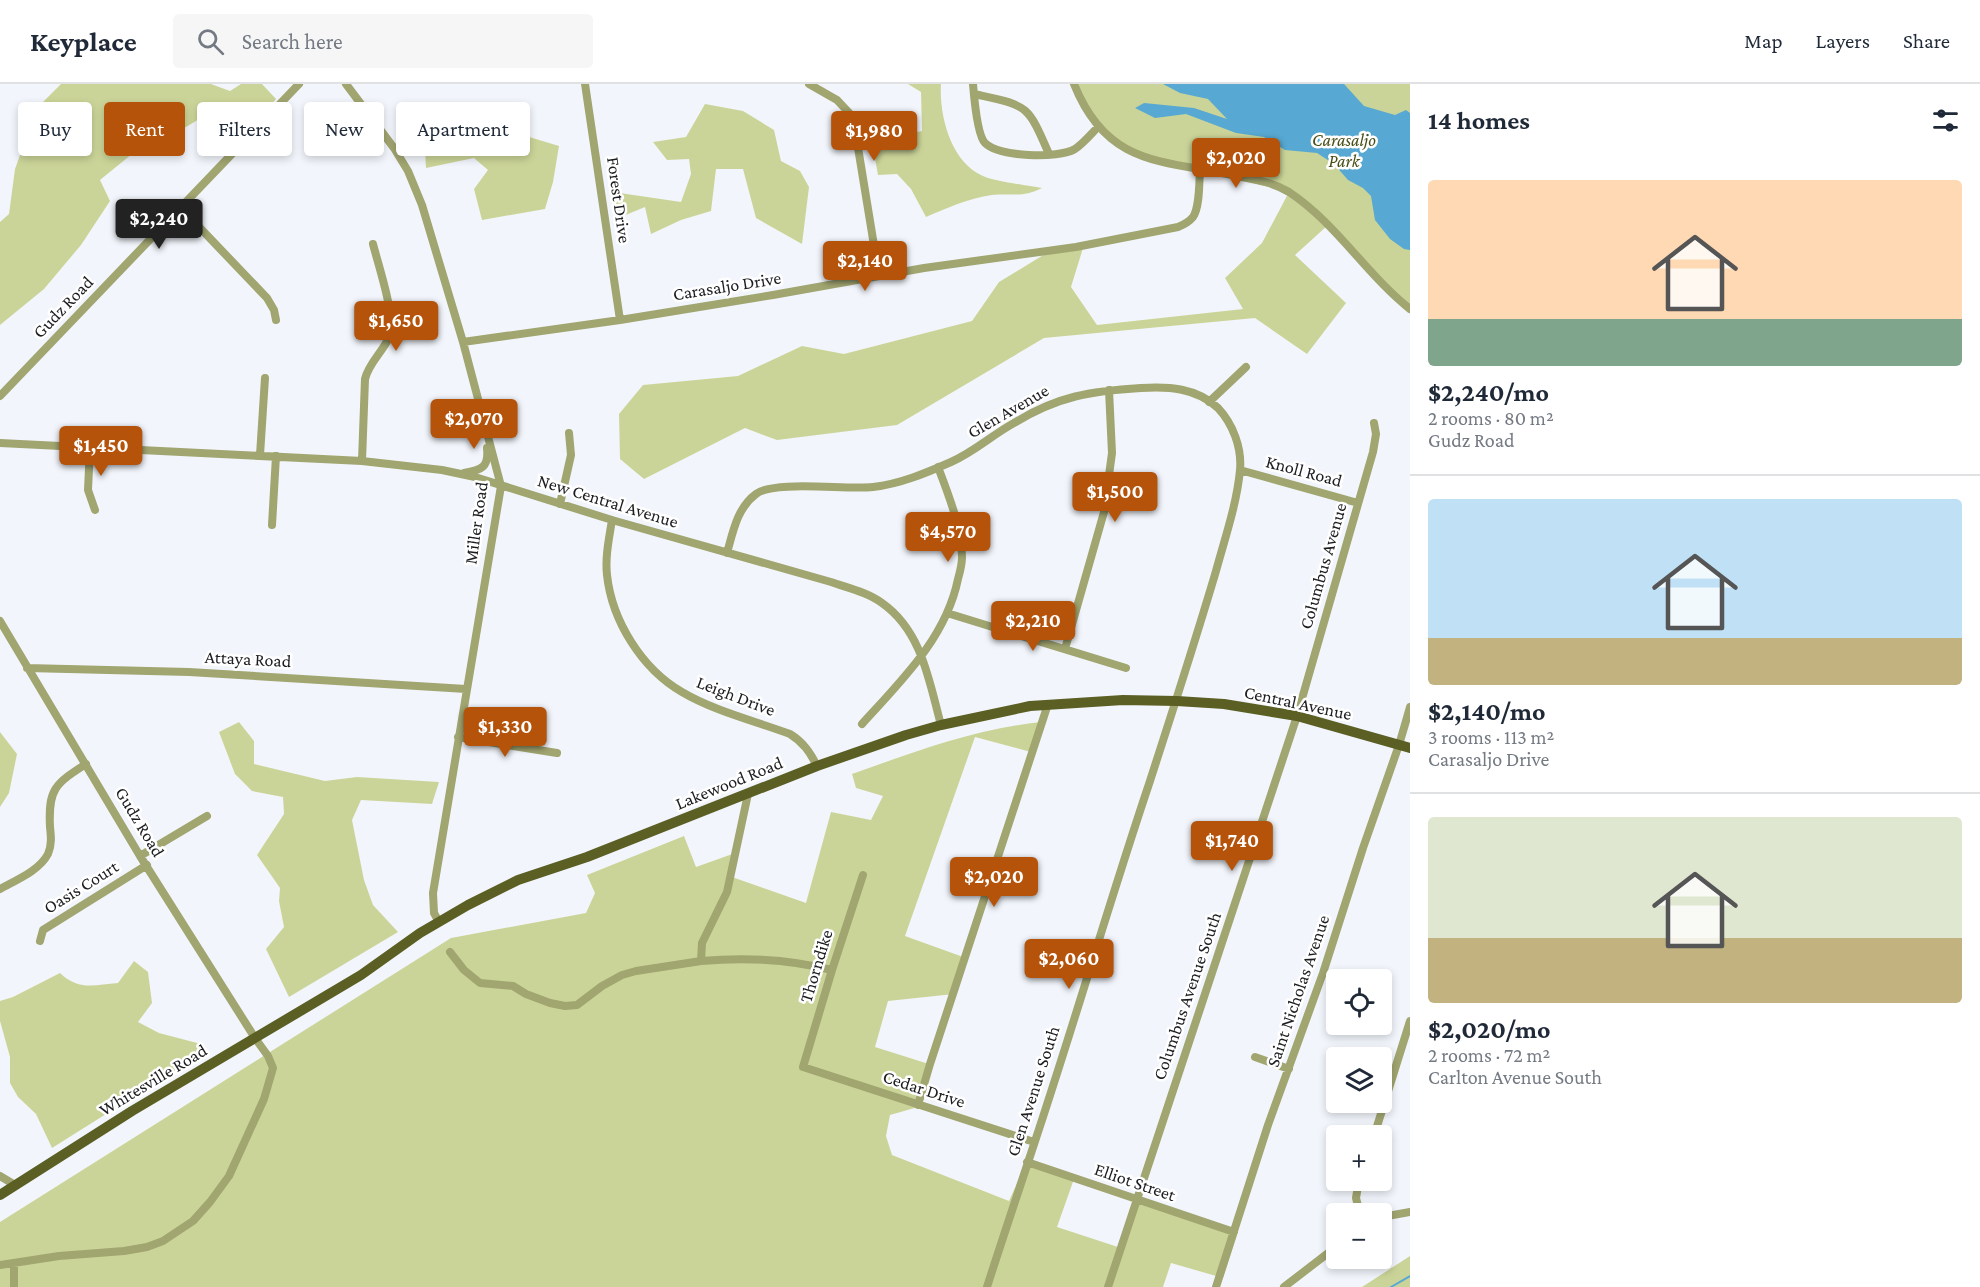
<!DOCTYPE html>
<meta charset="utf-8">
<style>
body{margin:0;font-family:"Crimson Pro",serif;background:#f6f6f7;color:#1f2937;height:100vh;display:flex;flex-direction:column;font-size:22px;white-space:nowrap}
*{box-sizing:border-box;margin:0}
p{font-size:20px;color:#747a83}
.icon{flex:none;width:33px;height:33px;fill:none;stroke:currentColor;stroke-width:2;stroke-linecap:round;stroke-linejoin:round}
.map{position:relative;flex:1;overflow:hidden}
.sheet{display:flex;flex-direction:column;background:#fff;width:570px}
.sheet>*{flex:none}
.top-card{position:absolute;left:18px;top:18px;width:570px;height:54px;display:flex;gap:12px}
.fabs{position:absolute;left:1326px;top:885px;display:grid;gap:12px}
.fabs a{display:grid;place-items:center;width:66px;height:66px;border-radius:6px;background:#fff;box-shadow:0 3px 9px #0003;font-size:30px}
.price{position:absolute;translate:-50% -51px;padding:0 14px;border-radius:6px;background:#b45309;color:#fff;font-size:20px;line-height:39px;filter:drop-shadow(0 2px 3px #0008)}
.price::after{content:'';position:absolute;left:50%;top:36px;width:18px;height:14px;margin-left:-9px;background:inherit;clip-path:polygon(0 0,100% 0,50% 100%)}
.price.on{background:#222;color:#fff}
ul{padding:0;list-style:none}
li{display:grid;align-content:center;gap:12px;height:318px;padding:0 18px}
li+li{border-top:2px solid #e0e1e3}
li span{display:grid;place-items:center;height:186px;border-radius:6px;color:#555}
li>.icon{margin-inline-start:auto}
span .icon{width:108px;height:108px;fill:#fffc;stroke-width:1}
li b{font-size:26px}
h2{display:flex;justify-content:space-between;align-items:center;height:72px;padding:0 18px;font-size:26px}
.chip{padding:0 21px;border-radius:6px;background:#fff;box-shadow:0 3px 9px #0003;font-size:21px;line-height:54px}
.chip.on{background:#b45309;color:#fff}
header{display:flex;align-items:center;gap:36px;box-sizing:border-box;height:84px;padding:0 30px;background:#fff;border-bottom:2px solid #e0e1e3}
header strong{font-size:28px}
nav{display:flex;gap:33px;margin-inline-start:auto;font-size:21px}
.search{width:420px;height:54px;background:#f6f6f7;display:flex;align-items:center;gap:15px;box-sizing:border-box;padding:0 21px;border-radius:6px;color:#747a83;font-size:22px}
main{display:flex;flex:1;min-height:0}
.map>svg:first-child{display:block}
</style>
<header>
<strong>Keyplace</strong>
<div class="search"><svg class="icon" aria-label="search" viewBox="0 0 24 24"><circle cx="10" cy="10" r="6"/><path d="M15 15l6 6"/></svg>Search here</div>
<nav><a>Map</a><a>Layers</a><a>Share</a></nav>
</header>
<main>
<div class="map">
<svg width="1410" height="1203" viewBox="0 0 1410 1203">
<rect width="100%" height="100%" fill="#f2f6fc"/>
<!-- green -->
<path fill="#cbd498" d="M61 0H211L230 7 241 0H262L276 15 260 33 224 20 186 43 143 61 100 96 110 117 81 161 44 205 0 241V138L9 130 15 85 37 24Z
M908 0H941C939 32 951 78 983 92 996 98 1027 101 1042 104 1023 114 1012 109 992 111 969 114 947 124 926 133L911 105 897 90 878 91 872 58 922 47 921 8Z
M1074 0H1410V225L1327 142 1295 171 1346 219 1307 270 1255 234 1044 254 897 341 777 356 745 344 644 395 620 375 619 330 643 301 738 292 802 262 844 270 972 237 999 198 1045 170 1083 164 1071 203 1097 241 1243 225 1225 194 1262 159 1289 108 1137 71 1099 42Z
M705 20 743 27 774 46 781 77 800 87 809 103 802 160 756 134 743 85H716L711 127 681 136 651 150 645 123 616 135 613 108 681 118 691 90 689 75 667 76 653 58 686 53Z
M526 52 559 62 553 98 545 125 482 136 474 105 488 86 474 74 426 84 425 65Z
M239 638 254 657V680L325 697 357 693 439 698 432 720 361 716 352 736 364 796 373 821 398 848 289 913 266 865 284 843 279 817 280 804 257 771 284 730 283 713 252 707 235 690 219 648Z
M1041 638 1031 668 975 653 905 852 966 874 954 910 888 917 875 963 932 981 918 1023 890 1031 886 1052 892 1071 1009 1117 1026 1079 1074 1095 1057 1143 1118 1163 1136 1116 1238 1148 1223 1194 1171 1179 1163 1203H0V1138L451 854 586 829 595 809 587 791 684 752 696 783 738 768 732 793 806 819 831 728 871 736 883 712 856 704 852 690C914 668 975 645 1041 638Z
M0 648 17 670 9 709 0 723Z
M134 877 148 888 152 919 138 938 159 949 201 960 200 971 52 1064 36 1030 18 1013 10 999V973L0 937V917L13 913 60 889C79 907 94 901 118 899Z
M1410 1172V1203H1362Z"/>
<!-- water -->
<path fill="#57a8d2" d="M1163 0H1344L1364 22 1395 31 1406 26 1410 29V166L1404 165 1390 155 1375 136 1371 112 1363 104 1348 96 1334 80 1317 69 1285 66 1264 53 1236 49 1186 30 1155 34 1135 24 1144 19 1194 24 1227 35 1208 15 1180 9Z"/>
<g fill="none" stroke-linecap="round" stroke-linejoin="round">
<!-- stream -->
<path stroke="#57a8d2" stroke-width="2" d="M1391 1203 1410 1192"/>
<!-- minor -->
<path stroke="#a1a570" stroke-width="8" d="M346 0 394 64 408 87 422 121 463 258 501 402 433 809 434 829 439 838
M585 0 620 236
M809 0 837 16 853 33 879 192
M973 0C974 12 977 51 985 59 999 73 1058 75 1075 65 1084 59 1091 50 1099 42
M1074 0C1108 85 1166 76 1242 93 1258 96 1274 99 1289 108 1336 139 1366 190 1410 225
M974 10C1028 22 1027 19 1049 70
M181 124 267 214 274 226 276 236
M463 258 620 236 773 211 924 184 1076 163 1178 143C1183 141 1189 138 1193 133 1200 123 1199 98 1200 86
M0 312 299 0
M1209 318 1246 283
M0 359 362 377 442 386 475 393 612 436 831 498C848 504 867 508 882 519 922 547 929 597 941 641
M90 363 88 406 95 426
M260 371 265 294
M362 377 365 295C369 278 384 267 390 251 396 234 378 180 373 160
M1240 386 1358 419
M464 389C482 386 489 383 487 364
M560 420 571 371 569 349
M612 436C609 455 605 473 607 491 612 537 642 585 682 608 714 627 755 637 790 650 803 658 810 668 817 682
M272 441 276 372
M727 469C733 448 737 424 756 410 774 396 846 406 873 403 900 400 926 389 951 378 974 368 992 351 1014 339 1058 312 1091 307 1141 304 1168 302 1197 304 1218 324 1233 340 1242 364 1240 386 1237 419 1225 454 1216 487 1195 558 1172 629 1149 700 1115 801 1085 903 1052 1005 1031 1071 1008 1137 987 1203
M947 529 1126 584
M0 537 140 772 255 954 268 972 273 984 264 1015 229 1092 210 1118 193 1137 163 1157 147 1163 124 1167 59 1172 0 1181
M1065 565 1104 428 1112 369 1109 306
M27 584 189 588 466 605
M862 640C901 597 946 554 958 495 960 488 962 480 962 473 962 445 948 409 938 383
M458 653 557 669
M140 772 207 732
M863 791 832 886 803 983 1034 1058
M0 805C16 796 39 787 48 770 52 761 51 752 50 743 48 705 55 700 86 680
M40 857 43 846 147 781
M450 868 464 886 480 899 513 902 526 910 550 919 565 922 577 921 602 902 622 891 636 887 701 877 702 859 727 808 748 710
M701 877C745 873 788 875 832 886
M1255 973 1289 985
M918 1021 930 980 1048 620
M1374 1052 1410 937
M1027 1078 1234 1148
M0 1092 15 1101
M1359 1096 1356 1114 1360 1130
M1382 1133 1410 1128
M14 1179V1203
M1108 1203 1297 632 1373 368 1376 350 1374 339
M1216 1203 1268 1041 1323 889 1363 764 1399 661 1410 623
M1284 1203 1336 1163"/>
<!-- major -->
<path stroke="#5c5f23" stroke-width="10" d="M0 1111 132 1027 361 891 420 849 468 821 518 796 587 773 817 682 906 651 941 641 1030 622 1123 616 1177 617 1224 620 1297 632 1410 664"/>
</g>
<g text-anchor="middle" stroke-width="5" stroke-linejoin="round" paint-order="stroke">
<!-- park labels -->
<g font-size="18" font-style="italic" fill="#484e16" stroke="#fff">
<text x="1344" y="62">Carasaljo<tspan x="1344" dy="21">Park</tspan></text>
</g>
<!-- street labels -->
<g font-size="18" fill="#1c1d20" stroke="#fff">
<text transform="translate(619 116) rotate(82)" y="6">Forest Drive</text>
<text transform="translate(727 202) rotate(-9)" y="6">Carasaljo Drive</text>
<text transform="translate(63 223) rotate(-46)" y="6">Gudz Road</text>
<text transform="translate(1008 327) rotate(-30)" y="6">Glen Avenue</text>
<text transform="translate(1304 387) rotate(15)" y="6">Knoll Road</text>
<text transform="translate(608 417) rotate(17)" y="6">New Central Avenue</text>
<text transform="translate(476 439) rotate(-82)" y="6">Miller Road</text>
<text transform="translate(1323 482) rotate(-74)" y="6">Columbus Avenue</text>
<text transform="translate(248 575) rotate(3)" y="6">Attaya Road</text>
<text transform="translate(736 612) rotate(21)" y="6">Leigh Drive</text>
<text transform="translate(1298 619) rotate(12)" y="6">Central Avenue</text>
<text transform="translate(729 699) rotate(-22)" y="6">Lakewood Road</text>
<text transform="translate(140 738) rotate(59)" y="6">Gudz Road</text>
<text transform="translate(81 803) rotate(-32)" y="6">Oasis Court</text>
<text transform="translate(816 882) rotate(-73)" y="6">Thorndike</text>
<text transform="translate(1298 907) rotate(-71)" y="6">Saint Nicholas Avenue</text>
<text transform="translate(1187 912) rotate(-71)" y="6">Columbus Avenue South</text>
<text transform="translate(153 996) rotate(-31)" y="6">Whitesville Road</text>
<text transform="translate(924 1005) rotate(18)" y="6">Cedar Drive</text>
<text transform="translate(1033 1007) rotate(-72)" y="6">Glen Avenue South</text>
<text transform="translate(1135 1098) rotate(19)" y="6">Elliot Street</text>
</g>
</g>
</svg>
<div class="fabs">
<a><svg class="icon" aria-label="locate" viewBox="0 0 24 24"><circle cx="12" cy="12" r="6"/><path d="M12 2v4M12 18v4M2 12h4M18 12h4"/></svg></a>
<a><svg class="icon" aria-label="layers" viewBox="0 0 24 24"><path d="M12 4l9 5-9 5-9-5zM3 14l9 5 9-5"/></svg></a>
<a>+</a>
<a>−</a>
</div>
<b class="price" style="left:874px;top:78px">$1,980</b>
<b class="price" style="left:1236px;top:105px">$2,020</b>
<b class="price on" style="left:159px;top:166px">$2,240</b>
<b class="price" style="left:865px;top:208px">$2,140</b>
<b class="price" style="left:396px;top:268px">$1,650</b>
<b class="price" style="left:474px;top:366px">$2,070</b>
<b class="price" style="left:101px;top:393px">$1,450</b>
<b class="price" style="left:1115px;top:439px">$1,500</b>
<b class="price" style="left:948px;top:479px">$4,570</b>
<b class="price" style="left:1033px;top:568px">$2,210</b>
<b class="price" style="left:505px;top:674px">$1,330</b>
<b class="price" style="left:1232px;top:788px">$1,740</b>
<b class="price" style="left:994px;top:824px">$2,020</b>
<b class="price" style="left:1069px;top:906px">$2,060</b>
<div class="top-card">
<a class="chip">Buy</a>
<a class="chip on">Rent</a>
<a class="chip">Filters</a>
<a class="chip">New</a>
<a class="chip">Apartment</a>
</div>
</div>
<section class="sheet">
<h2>14 homes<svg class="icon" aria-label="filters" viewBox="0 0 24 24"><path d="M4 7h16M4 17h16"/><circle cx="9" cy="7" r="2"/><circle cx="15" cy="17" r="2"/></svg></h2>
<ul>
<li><span style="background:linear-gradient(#ffd9b3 75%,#7fa58c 0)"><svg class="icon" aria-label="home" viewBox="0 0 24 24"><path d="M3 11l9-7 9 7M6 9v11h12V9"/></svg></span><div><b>$2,240/mo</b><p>2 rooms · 80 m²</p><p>Gudz Road</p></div></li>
<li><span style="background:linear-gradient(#bfe0f5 75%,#c2b280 0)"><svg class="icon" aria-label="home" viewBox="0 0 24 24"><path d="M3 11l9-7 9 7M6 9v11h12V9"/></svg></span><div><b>$2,140/mo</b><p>3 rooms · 113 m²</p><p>Carasaljo Drive</p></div></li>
<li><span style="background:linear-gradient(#dfe7d0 65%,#c2b280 0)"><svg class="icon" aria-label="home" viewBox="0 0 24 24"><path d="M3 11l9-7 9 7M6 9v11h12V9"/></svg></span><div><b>$2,020/mo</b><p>2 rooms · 72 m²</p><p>Carlton Avenue South</p></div></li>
</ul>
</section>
</main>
